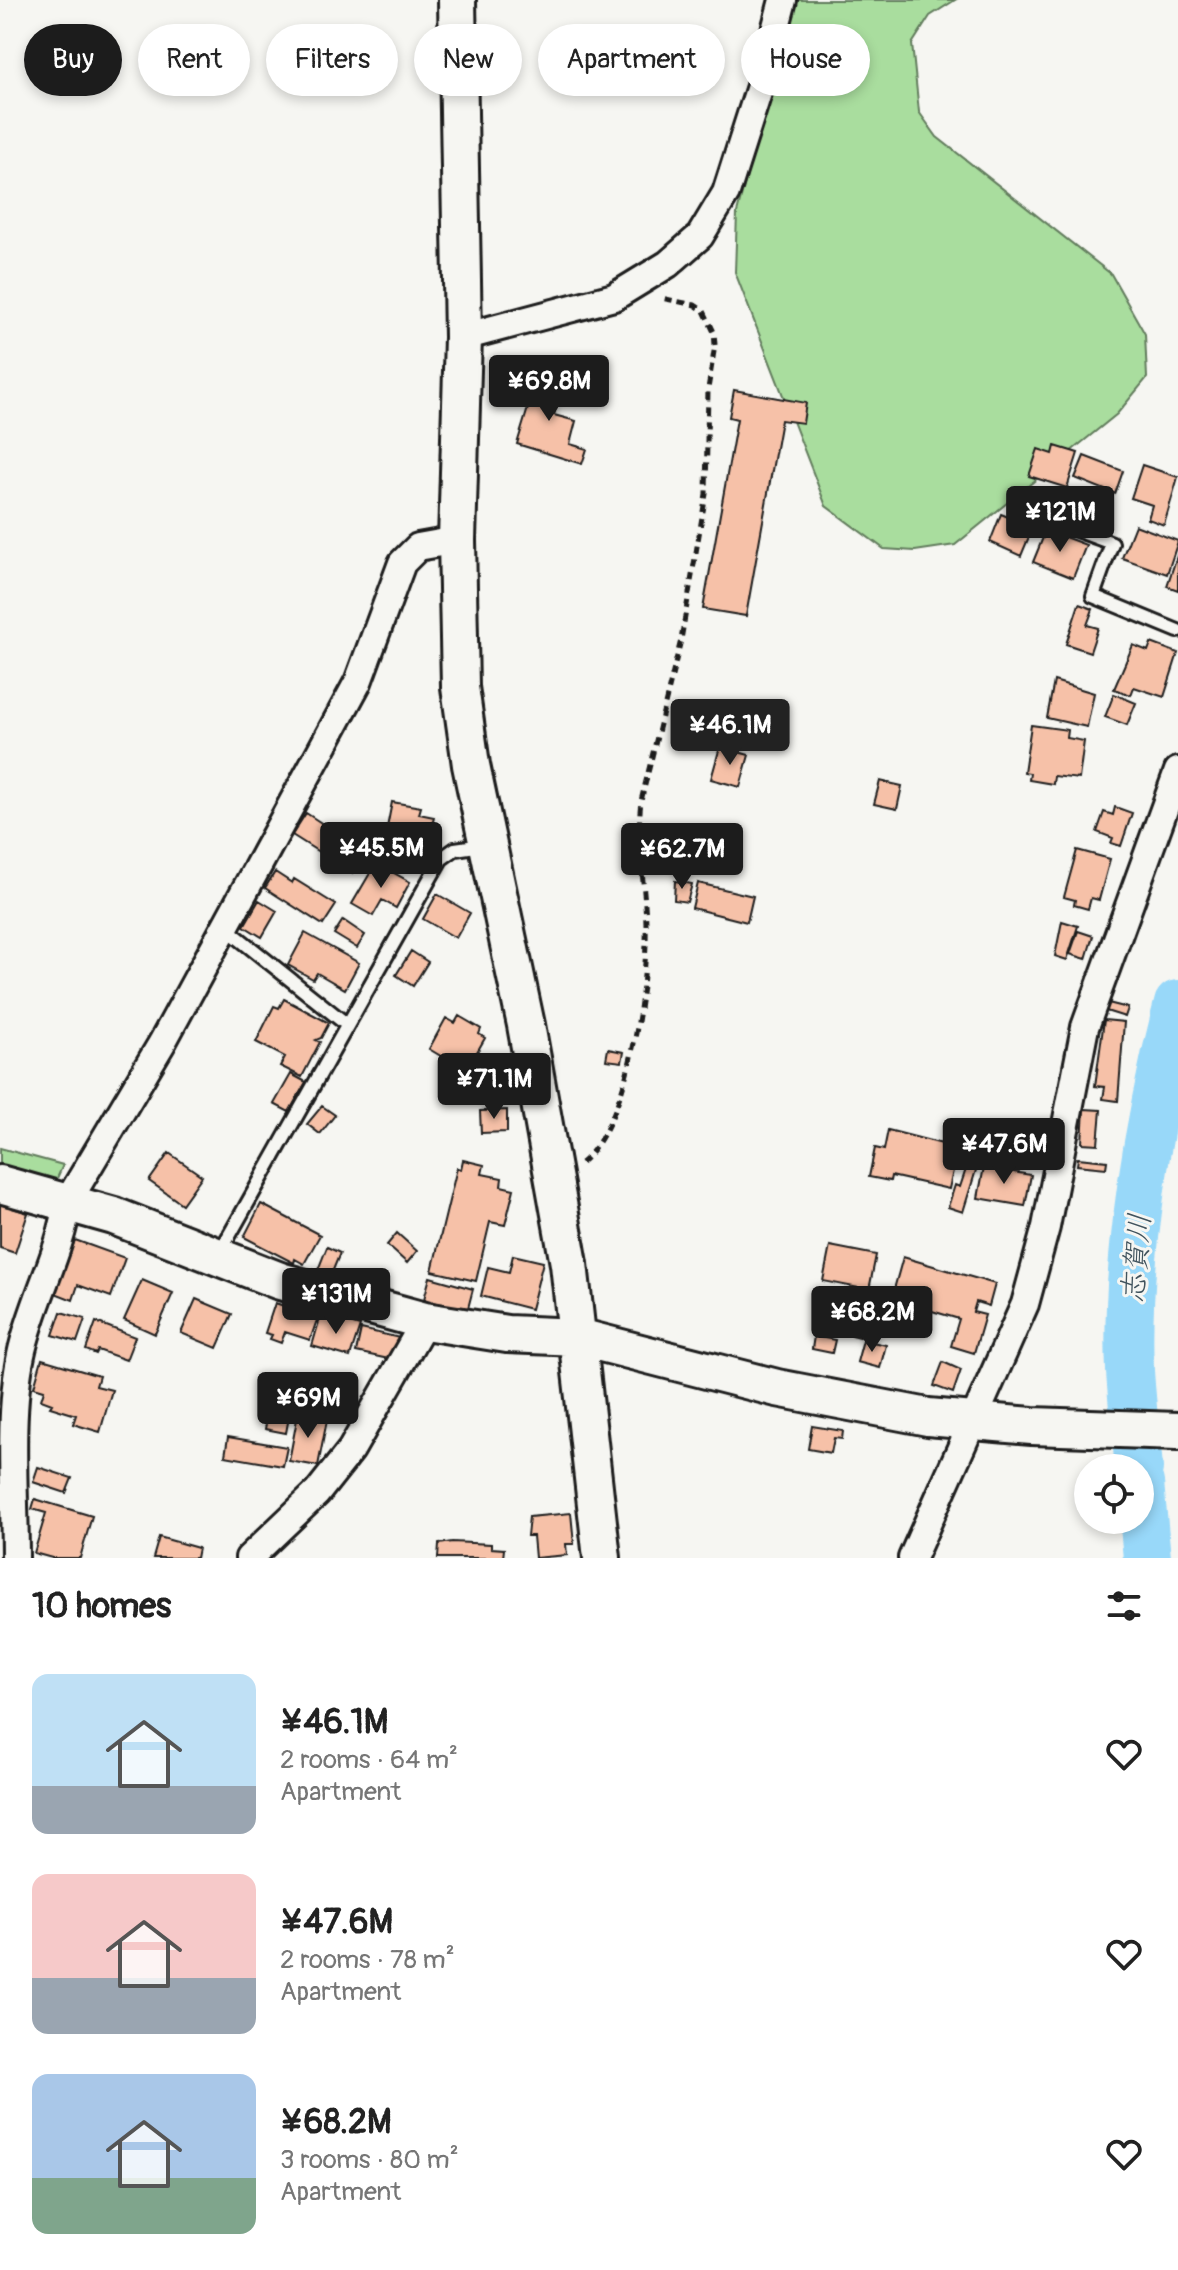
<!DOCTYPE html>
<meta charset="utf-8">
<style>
body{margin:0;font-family:Pangolin,"Klee One",sans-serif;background:#f6f6f6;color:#222;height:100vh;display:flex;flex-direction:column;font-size:30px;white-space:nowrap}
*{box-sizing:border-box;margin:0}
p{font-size:26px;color:#767676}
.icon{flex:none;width:44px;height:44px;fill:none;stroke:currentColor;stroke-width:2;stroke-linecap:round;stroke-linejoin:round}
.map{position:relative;height:1558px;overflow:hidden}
.sheet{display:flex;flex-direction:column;background:#fff;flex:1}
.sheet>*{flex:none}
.hud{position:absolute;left:24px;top:24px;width:1130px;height:72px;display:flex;gap:16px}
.fabs{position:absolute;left:1074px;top:1454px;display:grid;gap:16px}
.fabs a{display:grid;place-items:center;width:80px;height:80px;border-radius:50%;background:#fff;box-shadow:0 4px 12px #0003;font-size:40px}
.price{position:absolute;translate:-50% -68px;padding:0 18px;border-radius:8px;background:#1c1c1c;color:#fff;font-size:26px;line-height:52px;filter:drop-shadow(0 2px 4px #0008)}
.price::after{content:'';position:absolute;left:50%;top:48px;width:24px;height:18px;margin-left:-12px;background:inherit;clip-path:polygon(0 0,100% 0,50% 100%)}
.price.selected{background:#222;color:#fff}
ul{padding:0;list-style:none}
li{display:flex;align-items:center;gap:24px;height:200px;padding:0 32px}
li span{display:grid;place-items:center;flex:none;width:224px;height:160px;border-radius:16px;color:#555}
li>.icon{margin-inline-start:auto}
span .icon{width:96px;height:96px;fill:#fffc;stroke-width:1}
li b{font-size:34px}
h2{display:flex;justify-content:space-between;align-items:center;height:96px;padding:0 32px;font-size:34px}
.tag{padding:0 28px;border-radius:36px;background:#fff;box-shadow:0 4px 12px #0003;font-size:28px;line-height:72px}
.tag.selected{background:#1c1c1c;color:#fff}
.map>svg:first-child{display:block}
</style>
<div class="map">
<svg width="1178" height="1558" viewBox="0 0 1178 1558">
<rect width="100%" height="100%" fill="#f6f6f2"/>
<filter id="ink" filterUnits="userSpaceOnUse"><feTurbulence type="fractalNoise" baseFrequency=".0125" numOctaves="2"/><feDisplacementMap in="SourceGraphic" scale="16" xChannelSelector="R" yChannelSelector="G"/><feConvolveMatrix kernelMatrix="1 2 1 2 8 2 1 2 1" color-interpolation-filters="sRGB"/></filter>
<g filter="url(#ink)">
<!-- green -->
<path fill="#a9dd9e" stroke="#627c5d" stroke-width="2" d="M793 0H955L930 16 912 44 919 112 937 137 1111 274 1145 334 1147 378 1117 414 955 545 915 551 884 549 826 506 735 272 737 213Z
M0 1148 63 1165 54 1185 0 1170Z"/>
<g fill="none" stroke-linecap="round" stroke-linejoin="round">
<!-- river -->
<path stroke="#98d8f9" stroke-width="48" d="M1139 1468C1136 1436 1132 1403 1130 1371 1125 1256 1149 1116 1178 1004
M1140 1483 1147 1558"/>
</g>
<!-- building -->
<path fill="#f6c1a8" stroke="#1c1c1c" stroke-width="2" d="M543 359 560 396 554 415 576 421 570 444 587 449 582 464 517 444Z
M734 390 806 403 803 423 781 420 746 616 703 609 737 419 729 417Z
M1055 446 1078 453 1067 488 1029 476 1038 449 1053 454Z
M1084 456 1123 471 1115 494 1075 478Z
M1142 465 1178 477 1164 525 1148 519 1152 505 1131 498Z
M1001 514 1033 527 1021 556 990 542Z
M1135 525 1178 541 1167 574 1122 558Z
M1046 530 1086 545 1073 578 1033 562Z
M1178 553V590L1167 586Z
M1079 604 1093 609 1087 625 1098 628 1090 652 1066 644Z
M1151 643 1178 653 1164 697 1134 687 1131 695 1114 689 1133 645 1148 651Z
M1054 681 1094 693 1087 727 1047 718Z
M1114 694 1136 703 1127 725 1105 717Z
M1031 725 1068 730 1067 738 1084 741 1079 779 1054 776 1053 784 1029 780 1030 773 1024 772Z
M720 747 749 755 740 787 711 779Z
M880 781 902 786 897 809 874 804Z
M392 802 421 807 419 814 434 817 428 846 385 838Z
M1115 807 1132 813 1121 846 1111 843 1113 838 1097 832 1104 812 1113 815Z
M306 813 366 852 352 873 292 835Z
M1077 850 1110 859 1099 900 1091 898 1088 909 1074 905 1075 900 1064 897Z
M376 863 410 882 396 908 382 900 373 916 352 904Z
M275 872 292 883 294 879 336 905 323 925 265 888Z
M675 881 692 884 687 902 674 900Z
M698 883 753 896 747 922 692 908Z
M437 894 470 913 456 938 423 919Z
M259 900 277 911 262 937 244 926Z
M343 920 365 935 357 948 334 934Z
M1062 921 1078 926 1067 960 1055 956Z
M1078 931 1093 936 1086 959 1070 954Z
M305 933 359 963 345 989 317 973 313 979 288 965Z
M411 951 428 962 413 986 396 975Z
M284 999 329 1023 321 1038 316 1040 320 1042 302 1077 280 1066 285 1057 256 1042 274 1006 279 1008Z
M1108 1003 1128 1008 1125 1017 1106 1011Z
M459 1016 481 1029 479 1034 485 1038 466 1071 429 1049 446 1018 455 1023Z
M1104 1020 1124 1022 1118 1101 1103 1099 1105 1087 1095 1086Z
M608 1049 624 1052 622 1062 606 1060Z
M291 1074 306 1082 289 1112 274 1104Z
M478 1078 492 1085 484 1100 471 1093Z
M322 1106 335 1115 320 1134 307 1124Z
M1084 1109 1101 1110 1098 1144 1082 1143Z
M507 1110V1132L481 1133 480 1111Z
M888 1130 958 1148 949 1189 891 1176 890 1181 869 1177 875 1148 884 1150Z
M965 1149 981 1154 963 1212 948 1207 955 1185 960 1187 967 1166 960 1163Z
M169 1153 202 1176 182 1204 149 1181Z
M1078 1158 1107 1161 1106 1168 1077 1165Z
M463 1160 484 1165 482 1174 502 1178 501 1186 514 1189 505 1225 490 1222 476 1281 432 1271 457 1168 461 1169Z
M984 1167 1031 1175 1025 1206 978 1198Z
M0 1204 28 1213 15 1253 0 1248Z
M261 1204 320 1235 304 1264 295 1259 294 1263 244 1237Z
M397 1233 417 1251 407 1263 387 1245Z
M75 1240 125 1258 111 1297 78 1285 73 1300 55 1293Z
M830 1246 876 1255 869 1290 823 1281Z
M327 1247 340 1253 331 1275 318 1270Z
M513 1255 543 1262 531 1309 481 1296 488 1267 509 1272Z
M903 1257 995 1284 989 1306 976 1302 973 1312 985 1315 974 1353 951 1346 959 1319 898 1301 889 1334 870 1329 879 1296 891 1300Z
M430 1277 473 1289 467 1312 424 1299Z
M142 1280 173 1293 155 1334 124 1320Z
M196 1299 232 1314 217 1348 181 1333Z
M275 1303 318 1317 310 1340 285 1332 281 1343 270 1339 272 1335 265 1333Z
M844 1309 865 1313 860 1337 840 1332Z
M61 1312 85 1319 77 1342 53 1335Z
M321 1315 360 1326 350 1357 312 1346Z
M96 1322 135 1337 126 1360 98 1350 96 1354 86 1350Z
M361 1329 404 1339 398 1361 356 1352Z
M814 1336 835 1340 832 1353 812 1349Z
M863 1340 886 1345 880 1368 857 1362Z
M42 1359 99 1376 96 1386 112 1390 100 1432 73 1424 76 1415 50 1407 52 1404 41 1400 44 1390 34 1387Z
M943 1362 961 1370 953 1393 934 1386Z
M273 1386 294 1390 286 1433 265 1429Z
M298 1414 327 1420 318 1466 289 1461Z
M812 1426 843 1431 842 1439 834 1438 831 1453 808 1449Z
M228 1437 287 1447 283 1466 225 1456Z
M38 1467 72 1478 66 1493 33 1482Z
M35 1499 92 1516 80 1558H52L34 1553 46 1513 32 1509Z
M571 1513 574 1544H566L567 1555 535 1558 533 1536H527L529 1517Z
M159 1537 198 1548 196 1558H153Z
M452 1542 491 1544V1548L504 1549 503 1558H438L439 1544Z"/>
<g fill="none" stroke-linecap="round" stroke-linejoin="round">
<defs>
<path id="lane" d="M1041 517 1112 543 1093 596 1178 631
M226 928 346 1024
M220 1252 441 859 455 849 483 845"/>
<path id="street" d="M463 337 614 297 668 264 700 236 726 193 762 80 783 0
M15 1558C15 1496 8 1414 21 1355 32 1302 61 1254 68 1201L162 1043 358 682 402 563 418 547 457 540
M249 1558 317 1493 351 1450 425 1321
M912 1558 1025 1304 1046 1227 1085 1027 1178 771"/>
<path id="secondary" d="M457 0 463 337 457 540 460 687 471 765 526 1025 569 1264 602 1558
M0 1184 114 1216 280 1281 425 1321 507 1334 578 1337 777 1388 928 1417 1032 1426 1178 1431"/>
</defs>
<!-- lane casing -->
<use href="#lane" stroke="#1c1c1c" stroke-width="18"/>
<!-- street casing -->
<use href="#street" stroke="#1c1c1c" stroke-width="32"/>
<!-- secondary casing -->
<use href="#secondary" stroke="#1c1c1c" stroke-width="42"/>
<!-- path -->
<path stroke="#1c1c1c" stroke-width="5" stroke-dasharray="8 6" stroke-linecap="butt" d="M581 1163C629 1124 648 984 646 924 645 883 636 842 641 801L681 640 706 494 708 389 715 345 714 332 704 311 695 305 661 298"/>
<!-- lane -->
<use href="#lane" stroke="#f6f6f2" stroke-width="12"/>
<!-- street -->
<use href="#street" stroke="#f6f6f2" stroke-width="26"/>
<!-- secondary -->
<use href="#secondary" stroke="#f6f6f2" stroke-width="36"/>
</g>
</g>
<g text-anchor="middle" stroke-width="6" stroke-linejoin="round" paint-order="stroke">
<!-- water labels -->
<g font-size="30" font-style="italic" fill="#41545e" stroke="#f6f6f2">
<text transform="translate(1136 1258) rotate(-85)" y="10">志賀川</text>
</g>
</g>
</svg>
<div class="fabs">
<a><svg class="icon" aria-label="locate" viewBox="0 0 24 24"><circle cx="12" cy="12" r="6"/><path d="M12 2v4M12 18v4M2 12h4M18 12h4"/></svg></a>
</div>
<b class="price" style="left:549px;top:423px">¥69.8M</b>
<b class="price" style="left:1060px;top:554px">¥121M</b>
<b class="price selected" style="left:730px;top:767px">¥46.1M</b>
<b class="price" style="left:381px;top:890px">¥45.5M</b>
<b class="price" style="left:682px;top:891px">¥62.7M</b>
<b class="price" style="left:494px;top:1121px">¥71.1M</b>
<b class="price" style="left:1004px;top:1186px">¥47.6M</b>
<b class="price" style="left:336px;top:1336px">¥131M</b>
<b class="price" style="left:872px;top:1354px">¥68.2M</b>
<b class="price" style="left:308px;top:1440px">¥69M</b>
<div class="hud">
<a class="tag selected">Buy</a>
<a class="tag">Rent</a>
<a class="tag">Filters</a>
<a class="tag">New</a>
<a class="tag">Apartment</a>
<a class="tag">House</a>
</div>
</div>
<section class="sheet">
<h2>10 homes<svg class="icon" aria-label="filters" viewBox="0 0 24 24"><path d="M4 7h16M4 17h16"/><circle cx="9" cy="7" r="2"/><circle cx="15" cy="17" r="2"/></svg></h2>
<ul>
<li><span style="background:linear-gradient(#bfe0f5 70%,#9aa5b1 0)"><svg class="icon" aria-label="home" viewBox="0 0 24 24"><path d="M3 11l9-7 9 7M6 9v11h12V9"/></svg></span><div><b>¥46.1M</b><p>2 rooms · 64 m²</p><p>Apartment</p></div><svg class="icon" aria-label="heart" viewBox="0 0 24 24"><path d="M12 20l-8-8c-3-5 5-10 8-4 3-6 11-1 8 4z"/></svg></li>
<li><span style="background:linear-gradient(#f6c9c9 65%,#9aa5b1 0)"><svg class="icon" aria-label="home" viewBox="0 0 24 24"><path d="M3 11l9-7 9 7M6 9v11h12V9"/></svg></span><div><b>¥47.6M</b><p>2 rooms · 78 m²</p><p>Apartment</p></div><svg class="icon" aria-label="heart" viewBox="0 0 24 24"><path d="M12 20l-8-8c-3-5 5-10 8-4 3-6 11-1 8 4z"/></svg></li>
<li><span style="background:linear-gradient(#a9c7e8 65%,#7fa58c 0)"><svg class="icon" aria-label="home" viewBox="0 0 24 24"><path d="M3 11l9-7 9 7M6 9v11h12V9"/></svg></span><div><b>¥68.2M</b><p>3 rooms · 80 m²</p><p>Apartment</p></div><svg class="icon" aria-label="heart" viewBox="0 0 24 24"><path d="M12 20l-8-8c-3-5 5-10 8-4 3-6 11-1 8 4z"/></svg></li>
</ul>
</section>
